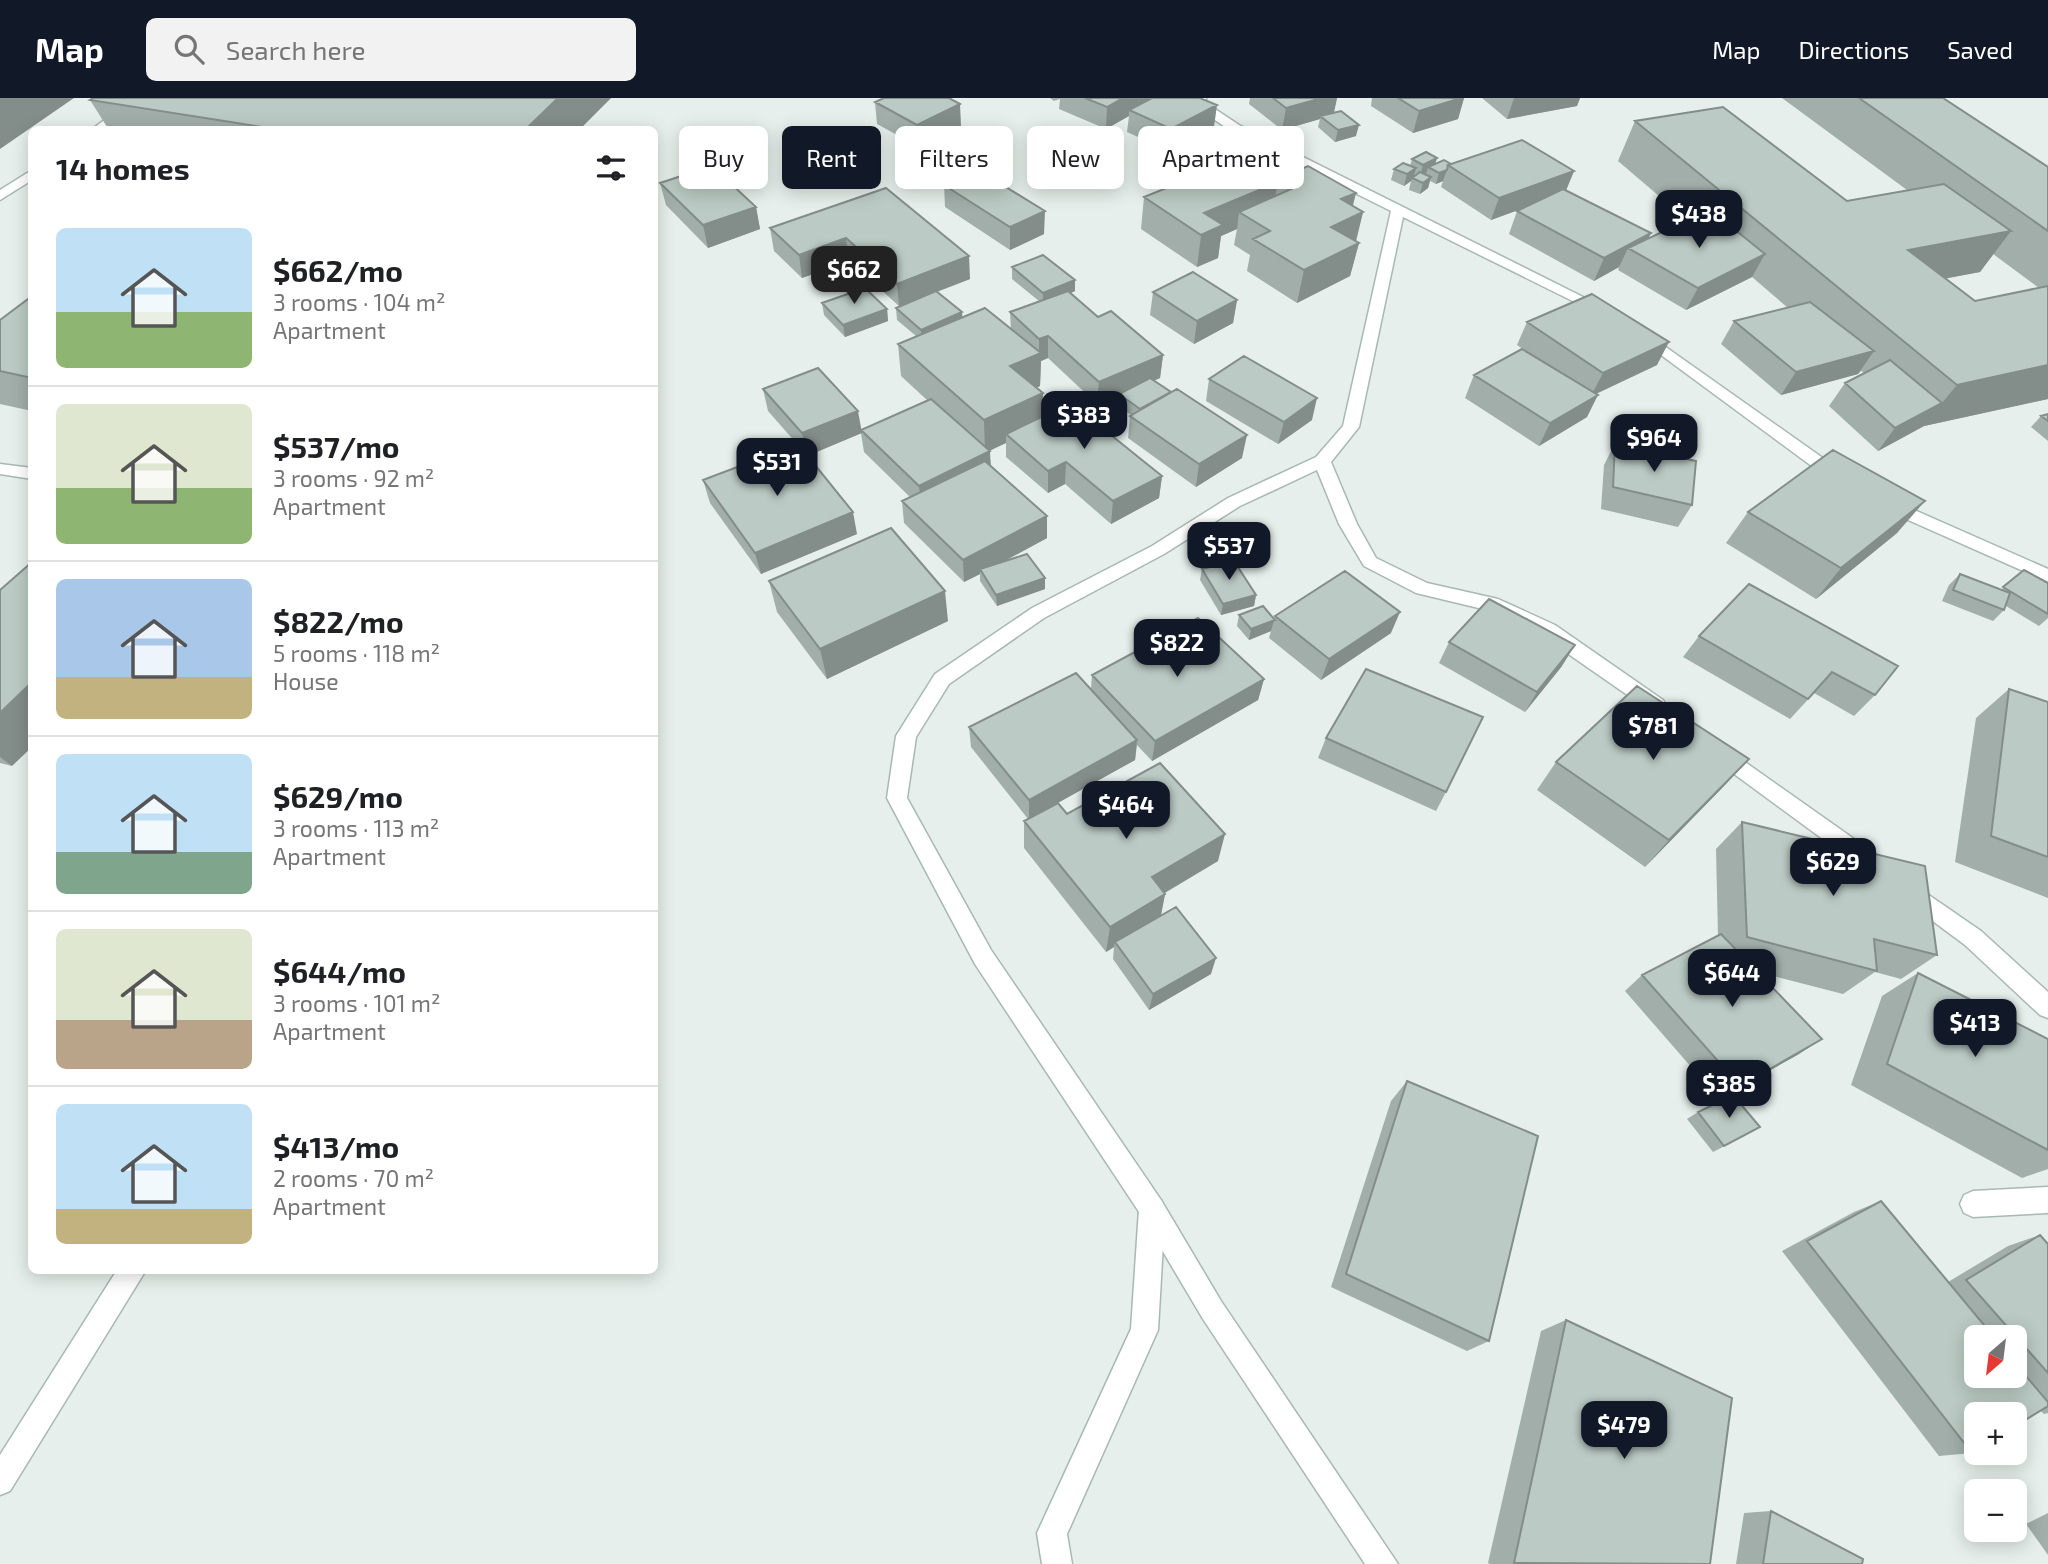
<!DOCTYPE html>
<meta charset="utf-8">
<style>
body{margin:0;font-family:"Exo 2",sans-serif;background:#f2f2f2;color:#202124;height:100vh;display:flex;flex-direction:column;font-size:26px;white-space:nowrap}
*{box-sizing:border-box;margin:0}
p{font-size:23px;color:#757577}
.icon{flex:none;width:38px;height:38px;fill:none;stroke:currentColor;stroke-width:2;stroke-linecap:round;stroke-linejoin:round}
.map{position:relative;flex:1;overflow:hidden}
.sheet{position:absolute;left:28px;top:28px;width:630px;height:1148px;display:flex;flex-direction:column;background:#fff;border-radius:10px;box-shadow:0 4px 18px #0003}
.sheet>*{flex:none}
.banner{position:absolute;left:679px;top:28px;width:665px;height:63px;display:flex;gap:14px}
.needle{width:46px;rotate:208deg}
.fabs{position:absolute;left:1964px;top:1227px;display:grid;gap:14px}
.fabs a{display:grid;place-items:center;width:63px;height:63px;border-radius:10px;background:#fff;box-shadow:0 4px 18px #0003;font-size:35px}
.price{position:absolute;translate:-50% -60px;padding:0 16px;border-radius:14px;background:#111827;color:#fff;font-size:23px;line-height:46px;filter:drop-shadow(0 2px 4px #0008)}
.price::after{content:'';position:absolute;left:50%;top:42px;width:21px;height:16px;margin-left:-10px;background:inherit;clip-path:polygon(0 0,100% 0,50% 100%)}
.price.on{background:#222;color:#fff}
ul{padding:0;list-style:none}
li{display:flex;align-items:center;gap:21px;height:175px;padding:0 28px}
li+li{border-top:2px solid #e0e0e0}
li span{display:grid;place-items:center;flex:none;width:196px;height:140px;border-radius:10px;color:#555}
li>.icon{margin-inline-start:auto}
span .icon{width:84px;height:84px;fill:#fffc;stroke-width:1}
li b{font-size:30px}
h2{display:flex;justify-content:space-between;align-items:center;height:84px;padding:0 28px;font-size:30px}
.chip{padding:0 24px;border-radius:10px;background:#fff;box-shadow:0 4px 18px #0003;font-size:24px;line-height:63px}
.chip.on{background:#111827;color:#fff}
header{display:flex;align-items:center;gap:42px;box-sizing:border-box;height:98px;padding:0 35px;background:#111827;color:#fff}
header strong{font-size:33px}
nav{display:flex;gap:38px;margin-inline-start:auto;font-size:24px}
.search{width:490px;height:63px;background:#f2f2f2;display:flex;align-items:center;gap:18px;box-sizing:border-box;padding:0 24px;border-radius:10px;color:#757577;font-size:26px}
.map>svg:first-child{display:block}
</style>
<header>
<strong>Map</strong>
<div class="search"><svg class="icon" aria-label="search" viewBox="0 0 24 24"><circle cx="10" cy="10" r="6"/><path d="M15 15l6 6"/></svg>Search here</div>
<nav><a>Map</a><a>Directions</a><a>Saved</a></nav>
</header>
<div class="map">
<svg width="2048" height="1466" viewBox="0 0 2048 1466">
<rect width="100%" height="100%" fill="#e6efeb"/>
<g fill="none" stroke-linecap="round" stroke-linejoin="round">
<defs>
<path id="lane" d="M134 0H148L106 32H91Z
M32 72V82L0 102V92Z
M0 366 32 370V381L0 376Z
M1152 1098 1161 1102 1165 1111 1158 1232 1067 1436 1072 1466H1042L1037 1435 1131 1231 1139 1111 1143 1102Z
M117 1172H146L10 1393 0 1397V1357Z"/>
<path id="street" d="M1194 0H1206V5L1239 27 1611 213 1609 216H1599L1403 119 1359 329 1331 364 1357 426 1376 460 1427 485 1498 501 1555 527 1663 602 1666 607 1663 612H1649L1541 537 1487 512 1416 495 1364 468 1339 426 1317 372 1240 408 1164 456 1044 520 949 586 916 639 907 700 991 852 1161 1102 1221 1203 1398 1466H1365L1203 1221 1143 1120 975 866 887 700 896 638 935 576 1032 510 1152 448 1228 400 1316 359 1343 328 1391 113 1231 33 1196 9Z
M1643 233 1844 375V383H1832L1638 240V234Z
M1887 400 2048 471V484L1881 410 1878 406Z
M1718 645 1881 760 1884 766 1881 772 1873 775 1865 772 1711 659 1708 653 1711 647Z
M1907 782 1981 833 2048 894V920L2040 917 1965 847 1899 798 1896 791 1899 784Z
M2048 1089V1115L1973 1119 1964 1115 1960 1106 1964 1097 1973 1093Z"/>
</defs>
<!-- lane casing -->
<use href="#lane" stroke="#a8b8b2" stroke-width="3"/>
<!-- street casing -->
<use href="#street" stroke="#a8b8b2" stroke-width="3"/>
<!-- lane -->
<use href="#lane" fill="#fff" fill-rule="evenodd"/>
<!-- street -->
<use href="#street" fill="#fff" fill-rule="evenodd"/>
</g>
<!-- wall -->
<path fill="#a1aea9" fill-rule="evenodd" d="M93 0H611L579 32H109L90 2Z
M1050 0H1200L1214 29 1169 53 1127 34 1129 18 1106 31 1059 11 1060 1 1054 3Z
M1250 0H1337L1334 15 1356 38 1335 44 1318 29 1320 21 1282 32 1249 6Z
M1372 0H1464L1458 21 1413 35 1371 8Z
M1482 0H1580L1577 8 1507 21Z
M1782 0H1943L2048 69V301L1924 328 1878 353 1829 308 1845 285 1864 275 1861 273 1858 276 1781 297 1721 246 1734 223 1788 210 1752 179 1686 212 1618 172 1619 169 1594 183 1509 136 1517 113 1523 110 1491 122 1441 89 1443 83 1436 86 1430 83 1428 90 1420 96 1409 92 1411 83 1404 88 1391 82 1394 71 1410 68 1412 61 1435 66H1451L1574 73 1566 92 1649 140 1687 122 1618 63 1635 23 1847 103 1907 92ZM1993 156 2039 190 1975 203 1946 180 1980 174Z
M875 4 961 28 919 49 877 26Z
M1192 47 1295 64 1293 75 1356 95 1353 108 1363 114 1356 144 1359 145 1350 178 1297 205 1247 173 1250 157 1234 147 1237 131 1221 138 1218 160 1197 169 1141 131 1144 99 1190 80 1188 79Z
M878 51 879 62 857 81 808 67 806 55Z
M660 85 756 109 760 131 708 150 666 107Z
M944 87 1044 136 1010 152 945 109Z
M886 90 970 181 937 194 962 214V219L1011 231 1010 214 1039 203 1012 181V169L1075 193 1071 195 1098 219 1163 257 1160 280 1154 283 1242 360 1196 389 1128 340 1130 318 1131 317 1118 308 1119 297 1097 306 1048 260 1041 263 1040 288 1036 290 1043 295 1042 319 1162 378 1159 400 1111 426 1065 386 1048 395 1006 359V345L989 352 991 368 1047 418V440L1003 464 1045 480V491L997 508 980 483V476L964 484 904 425 902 403 910 399 864 354 861 335 807 358 857 436 761 476 710 405 703 382 797 346 768 313 763 291 861 332 927 302 901 278 898 246 916 238 897 222 896 210 922 199 899 208 849 163 802 180 774 153 770 130Z
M1153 194 1237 202 1233 225 1194 246 1150 217Z
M32 198V313L0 306V222Z
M822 205 887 211 888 223 845 239 824 217Z
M1527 224 1657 267 1596 296 1587 319 1539 348 1465 300 1474 277 1532 257 1517 247Z
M1209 281 1312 322 1278 346 1206 303Z
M2048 316V343L2031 329 2041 318Z
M1615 345 1692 407 1678 429 1601 411 1604 367Z
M1748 414 1897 435 1816 501 1726 445Z
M1202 471 1256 497 1254 508 1221 517 1200 482Z
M2024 472 2048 485V520L2039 528 2006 508 2004 512 1993 523 1942 503 1949 487 1960 476 2001 492Z
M769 483 948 523 827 581 777 514Z
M1749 486 1875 597 1854 618 1814 595 1790 621 1683 559 1699 538Z
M0 492 12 668 0 665Z
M1239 517 1274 521 1275 518 1391 535 1321 582 1269 540 1271 533 1249 542 1237 528Z
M1449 544 1562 568 1525 614 1439 565Z
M1092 577 1264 581 1258 602 1152 663 1137 647 1135 662 1032 719 1067 716 1218 763 1165 795V796L1161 818 1211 876 1149 912 1113 861 1114 849 1106 854 1024 750V723L1028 721 971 649 969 629 1091 591Z
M2009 591 2048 604V800L1955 764 1976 620Z
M1326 640 1446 694 1436 713 1318 660Z
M1749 661 1723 689 1645 769 1537 692 1556 664Z
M1742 724 1937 857 1901 881 1875 874 1843 896 1758 874 1799 956 1719 1001 1625 893 1642 877 1718 838 1716 751Z
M1918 875 2048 941V1071L2022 1080 1851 987 1882 898Z
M1407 983 1489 1243 1467 1253 1331 1189 1391 1003Z
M1698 1014 1748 1036 1713 1054 1687 1021Z
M1881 1103 1948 1184 2008 1148 2040 1137 2048 1146V1315L2044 1316 2041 1313 1972 1355 1939 1358 1782 1153 1854 1114ZM1976 1239H2014V1278Z
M1566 1222 1710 1466H1490L1488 1465 1541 1233Z
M1771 1413 1862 1466H1736L1744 1415Z
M2048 1415V1457L2026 1426Z"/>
<!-- shaded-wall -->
<path fill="#838d89" d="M0 0H74L0 51Z
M558 0H611L579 32H525Z
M1123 0H1156L1129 12V18L1106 31 1107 9Z
M1322 0H1337L1333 18H1320V21L1282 32 1286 10Z
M1461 0H1464L1458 21 1413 35 1419 13Z
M1514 0H1580L1577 8 1507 21Z
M960 6 961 28 919 49 917 27Z
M1217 7 1214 29 1169 53 1171 31Z
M1359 27 1356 38 1335 44 1338 32Z
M878 51 879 62 857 81 855 69Z
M1437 60 1434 71 1428 69 1427 74 1420 78 1423 67Z
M1295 64 1290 90 1276 82 1278 84 1272 116 1239 114 1237 131 1221 138 1218 160 1197 169 1204 115 1265 77Z
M1416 70 1413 81 1412 80 1411 83 1404 88 1407 76Z
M1447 72 1443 83 1436 86 1439 75Z
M1574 73 1565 95 1491 122 1499 100Z
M1431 79 1428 90 1420 96 1423 85Z
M1356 95 1349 120 1363 114 1355 146 1331 129 1341 101Z
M756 109 760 131 708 150 703 127Z
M1045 113 1044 136 1010 152V129Z
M2011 133 1980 174 1880 193 1908 152Z
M1651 135 1641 157 1628 150 1619 169 1594 183 1604 160Z
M846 140 849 163 802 180 799 157Z
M1359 145 1350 178 1297 205 1304 172Z
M1765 156 1752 179 1686 212 1698 190Z
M969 158 970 181 899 208 897 186Z
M1075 182V193L1043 206V195Z
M1237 202 1233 225 1194 246 1197 223Z
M887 211 888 223 845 239 843 227Z
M962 214 963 226 922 244 921 232Z
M1048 238V260L1041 263 1040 288 1011 301 1010 268 1039 256V241Z
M1669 244 1657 267 1591 298 1603 275Z
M1874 253 1858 276 1781 297 1796 274Z
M1163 257 1160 280 1097 306 1099 284Z
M2048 267V301L1924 328 1878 353 1895 330 1942 305 1957 287Z
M1043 295 1042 328 1006 336V345L985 355 984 322Z
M1598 297 1587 319 1539 348 1550 325Z
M1317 300 1312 322 1278 346 1284 324Z
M858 313 862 335 807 358 802 335Z
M1247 337 1242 360 1196 389 1199 366Z
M990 353 991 375 922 410 919 388Z
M1066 364 1065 386 1048 395V373Z
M1162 378 1159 400 1111 426 1113 403Z
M1925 403 1897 435 1816 501 1841 470Z
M853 414 857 436 761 476 755 455Z
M1047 418V440L982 475 980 471V476L964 484 963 462Z
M1045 480V491L997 508 996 497Z
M945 493 948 523 827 581 820 551Z
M1256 497 1254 508 1221 517 1223 506Z
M1400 514 1391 535 1321 582 1329 561Z
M1274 522 1271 533 1249 542 1251 531Z
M1575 547 1562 568 1525 614 1537 594Z
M1264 581 1258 602 1152 663 1155 643Z
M32 584V649L12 668 0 659V615Z
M1137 642 1135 662 1029 721V702Z
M1749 661 1723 689 1645 769 1669 742Z
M1225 736 1218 763 1147 805 1152 779Z
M1165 796 1160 821 1115 844 1114 849 1106 854 1110 829Z
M1216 860 1211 876 1149 912 1153 896Z
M1822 941 1799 956 1719 1001 1740 988Z"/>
<!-- building -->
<path fill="#bbcac4" stroke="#838d89" stroke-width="2" d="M93 0H558L525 32H281L90 2Z
M884 0H949L960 6 917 27 875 4Z
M1085 0H1123L1107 9Z
M1152 0H1200L1217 7 1171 31 1129 12Z
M1273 0H1322L1286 10Z
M1398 0H1461L1419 13Z
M1859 0H1943L2048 69V133Z
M1723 9 1847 103 1944 86 2011 133 1908 152 1975 203 2048 188V267L1957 287 1635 23Z
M1341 13 1359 27 1338 32 1320 18Z
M1237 29 1295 64 1265 77 1278 84 1204 115 1223 127 1201 137 1144 99 1224 67 1192 47Z
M829 37 878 51 855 69 806 55Z
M1522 42 1574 73 1499 100 1448 67Z
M1426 54 1437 60 1423 67 1412 61Z
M1444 62 1451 66 1448 67 1447 72 1439 75 1428 69Z
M1403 65 1416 70 1407 76 1394 71Z
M712 68 756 109 703 127 660 85Z
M1308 68 1356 95 1341 101 1363 114 1331 129 1359 145 1304 172 1253 141 1270 133 1239 114 1291 91 1276 82Z
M978 72 1045 113 1010 129 944 87Z
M1420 74 1431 79 1423 85 1412 80Z
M886 90 969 158 897 186 846 140 799 157 770 130Z
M1563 91 1651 135 1604 160 1517 113Z
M1702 115 1739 135 1765 156 1698 190 1628 150Z
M1043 157 1075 182 1043 195 1012 169Z
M1193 174 1237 202 1197 223 1153 194Z
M865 190 887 211 843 227 822 205Z
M936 193 962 214 921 232 896 210Z
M1068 193 1098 219 1111 213 1163 257 1099 284 1048 238 1039 241 1010 214Z
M1592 196 1669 244 1603 275 1527 224Z
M32 198V280L0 273V222Z
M1810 204 1874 253 1796 274 1734 223Z
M985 210 1041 255 1010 268 1043 295 984 322 898 246Z
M1522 251 1598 297 1550 325 1474 277Z
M1244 258 1317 300 1284 324 1209 281Z
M1890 262 1942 305 1895 330 1845 285Z
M818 270 858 313 802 335 763 291Z
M1150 280 1171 294 1140 311 1119 296Z
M1177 291 1247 337 1199 366 1130 318Z
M931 301 990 353 919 388 861 332Z
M1071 305 1162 378 1113 403 1066 364 1048 373 1006 336Z
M2048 316V323L2041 318Z
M1615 345 1696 363 1692 407 1613 389Z
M798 346 853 414 755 455 703 382Z
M1833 352 1925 403 1841 470 1748 414Z
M985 363 1047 418 963 462 902 403Z
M891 430 945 493 820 551 769 483Z
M1027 456 1045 480 996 497 980 471Z
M1234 463 1256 497 1223 506 1202 471Z
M32 464V584L0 615V492Z
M2024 472 2048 485V516L2003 489Z
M1345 473 1400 514 1329 561 1275 518Z
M1960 476 2010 495 2004 512 1953 492Z
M1749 486 1898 568 1875 597 1832 574 1808 601 1699 538Z
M1489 501 1575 547 1537 594 1449 544Z
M1263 508 1275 522 1251 531 1239 517Z
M1198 520 1264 581 1155 643 1092 577Z
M1366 571 1483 619 1446 694 1326 640Z
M1076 575 1137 642 1029 702 969 629Z
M1637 588 1749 661 1669 742 1556 664Z
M2009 591 2048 604V759L1991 738Z
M1160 665 1225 736 1152 779 1165 796 1110 829 1024 723 1058 705 1067 716Z
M1742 724 1925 768 1937 857 1874 841 1877 873 1747 839Z
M1176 809 1216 860 1153 896 1115 844Z
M1721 836 1822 941 1740 988 1642 877Z
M1918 875 2048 941V1052L1887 966Z
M1407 983 1538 1038 1489 1243 1346 1176Z
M1733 997 1760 1029 1724 1048 1698 1014Z
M1881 1103 1994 1239H1976V1278H2014V1264L2048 1304V1308L2014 1329V1316H1976V1352L1972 1355 1807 1143Z
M2040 1137 2048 1146V1275L1966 1182Z
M1566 1222 1732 1300 1710 1466 1514 1465Z
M1771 1413 1863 1461 1862 1466H1763Z"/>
</svg>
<div class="fabs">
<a><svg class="needle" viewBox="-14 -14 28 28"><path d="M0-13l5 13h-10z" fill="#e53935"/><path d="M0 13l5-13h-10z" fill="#757577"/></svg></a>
<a>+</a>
<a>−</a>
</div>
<b class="price" style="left:1699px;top:152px">$438</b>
<b class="price on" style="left:854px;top:208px">$662</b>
<b class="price" style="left:1084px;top:353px">$383</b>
<b class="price" style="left:1654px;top:376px">$964</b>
<b class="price" style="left:777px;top:400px">$531</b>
<b class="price" style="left:1229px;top:484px">$537</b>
<b class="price" style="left:1177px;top:581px">$822</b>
<b class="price" style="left:1653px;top:664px">$781</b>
<b class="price" style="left:1126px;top:743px">$464</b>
<b class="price" style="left:1833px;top:800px">$629</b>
<b class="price" style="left:1732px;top:911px">$644</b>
<b class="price" style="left:1975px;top:961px">$413</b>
<b class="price" style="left:1729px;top:1022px">$385</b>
<b class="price" style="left:1624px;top:1363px">$479</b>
<div class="banner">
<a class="chip">Buy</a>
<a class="chip on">Rent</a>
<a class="chip">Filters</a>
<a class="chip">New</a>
<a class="chip">Apartment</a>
</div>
<section class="sheet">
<h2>14 homes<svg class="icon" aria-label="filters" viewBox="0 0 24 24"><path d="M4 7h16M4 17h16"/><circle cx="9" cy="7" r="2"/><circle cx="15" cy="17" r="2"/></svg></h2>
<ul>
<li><span style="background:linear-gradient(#bfe0f5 60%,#8fb573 0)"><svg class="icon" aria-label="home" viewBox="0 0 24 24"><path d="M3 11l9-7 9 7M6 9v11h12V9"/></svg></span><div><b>$662/mo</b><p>3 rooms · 104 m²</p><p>Apartment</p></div></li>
<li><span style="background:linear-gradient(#dfe7d0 60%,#8fb573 0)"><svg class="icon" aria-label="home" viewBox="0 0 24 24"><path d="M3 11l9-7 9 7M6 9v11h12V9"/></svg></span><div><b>$537/mo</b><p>3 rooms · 92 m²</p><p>Apartment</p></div></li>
<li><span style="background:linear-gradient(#a9c7e8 70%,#c2b280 0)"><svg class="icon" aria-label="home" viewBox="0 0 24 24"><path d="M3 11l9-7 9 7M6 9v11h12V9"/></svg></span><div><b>$822/mo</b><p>5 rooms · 118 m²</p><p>House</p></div></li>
<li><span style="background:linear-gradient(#bfe0f5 70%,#7fa58c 0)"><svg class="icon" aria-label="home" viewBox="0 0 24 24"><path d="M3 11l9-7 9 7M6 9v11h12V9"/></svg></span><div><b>$629/mo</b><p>3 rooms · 113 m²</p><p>Apartment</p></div></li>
<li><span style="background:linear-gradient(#dfe7d0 65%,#b9a48a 0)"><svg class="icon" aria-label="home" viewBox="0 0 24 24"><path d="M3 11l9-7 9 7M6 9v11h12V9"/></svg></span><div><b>$644/mo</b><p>3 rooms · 101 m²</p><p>Apartment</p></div></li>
<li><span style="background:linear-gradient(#bfe0f5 75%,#c2b280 0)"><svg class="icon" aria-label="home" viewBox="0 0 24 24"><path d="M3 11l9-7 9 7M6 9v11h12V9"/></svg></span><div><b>$413/mo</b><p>2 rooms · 70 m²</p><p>Apartment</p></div></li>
</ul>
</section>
</div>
